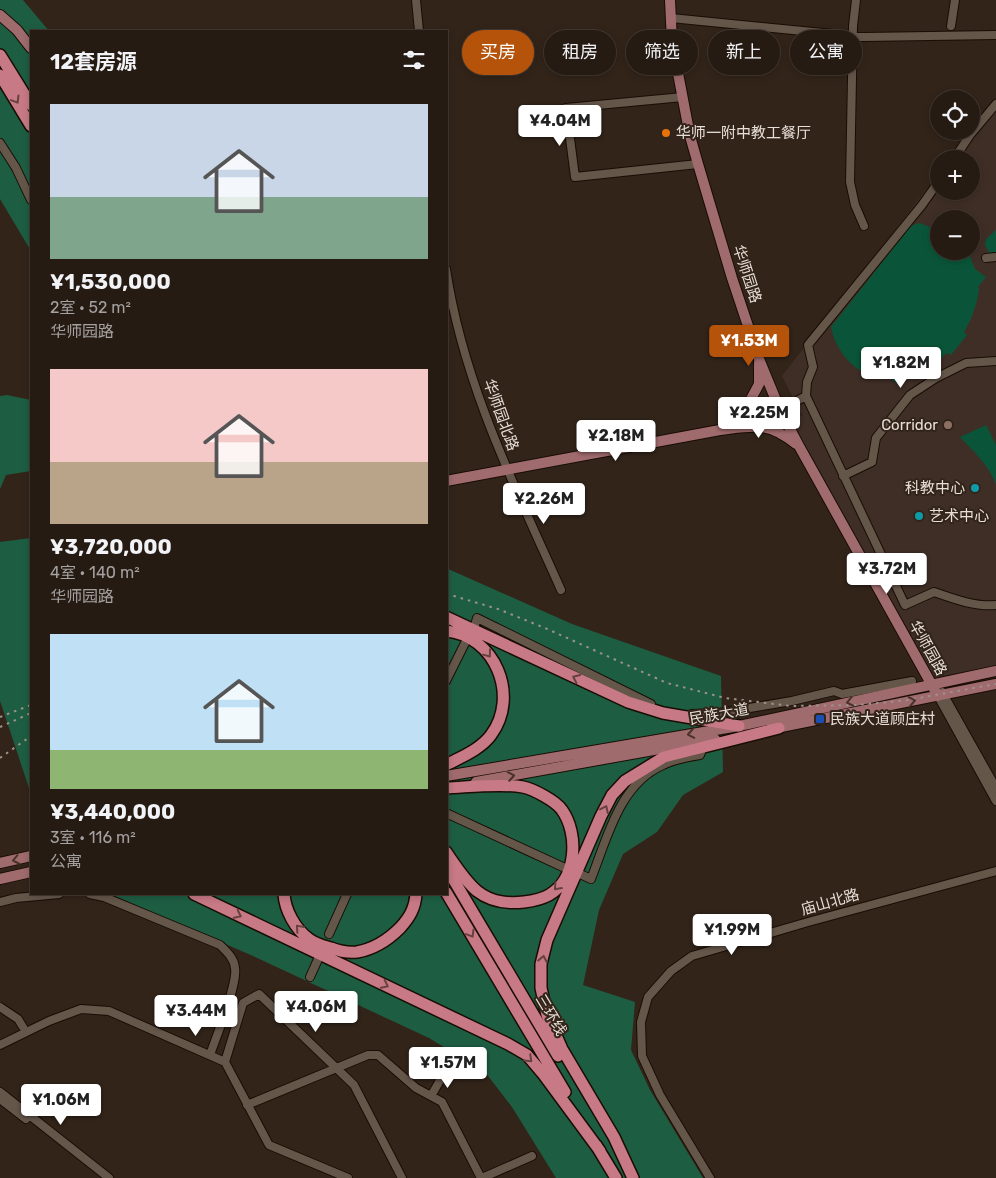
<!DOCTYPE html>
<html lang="zh">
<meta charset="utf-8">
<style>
body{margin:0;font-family:Rubik,"Noto Sans SC",sans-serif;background:#2e241c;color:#f1f3f6;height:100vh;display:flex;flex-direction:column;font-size:19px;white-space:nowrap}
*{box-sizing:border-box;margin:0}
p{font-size:16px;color:#a4a1a0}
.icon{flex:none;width:28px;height:28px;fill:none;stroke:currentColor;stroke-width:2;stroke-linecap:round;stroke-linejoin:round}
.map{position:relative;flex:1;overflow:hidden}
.details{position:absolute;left:30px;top:30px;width:418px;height:865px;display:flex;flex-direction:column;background:#261b13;border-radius:0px;box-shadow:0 2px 8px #0003,0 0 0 1px #423933}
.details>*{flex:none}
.top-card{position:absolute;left:462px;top:30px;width:458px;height:45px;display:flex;gap:10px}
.controls{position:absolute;left:930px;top:90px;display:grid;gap:10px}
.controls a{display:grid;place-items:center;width:50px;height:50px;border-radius:50%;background:#261b13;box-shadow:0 2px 8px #0003,0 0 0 1px #423933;font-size:25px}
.price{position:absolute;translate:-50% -42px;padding:0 11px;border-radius:5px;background:#fff;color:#222;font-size:16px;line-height:32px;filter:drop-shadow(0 1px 2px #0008)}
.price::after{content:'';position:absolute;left:50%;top:30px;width:15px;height:11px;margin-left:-8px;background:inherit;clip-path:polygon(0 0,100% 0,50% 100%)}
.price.on{background:#b45309;color:#fff}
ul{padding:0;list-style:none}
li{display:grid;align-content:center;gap:10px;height:265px;padding:0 20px}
li span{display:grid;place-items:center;height:155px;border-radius:0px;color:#555}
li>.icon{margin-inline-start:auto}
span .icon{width:90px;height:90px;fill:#fffc;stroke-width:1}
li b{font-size:21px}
h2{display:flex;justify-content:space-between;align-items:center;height:60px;padding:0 20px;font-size:21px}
.chip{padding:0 18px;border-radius:22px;background:#261b13;box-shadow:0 2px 8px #0003,0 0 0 1px #423933;font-size:18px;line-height:45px}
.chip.on{background:#b45309;color:#fff}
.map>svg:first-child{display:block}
</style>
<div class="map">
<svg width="996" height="1178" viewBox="0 0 996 1178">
<rect width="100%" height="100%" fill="#322419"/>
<!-- education -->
<path fill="#3f2e26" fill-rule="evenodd" d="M996 99V666L936 677H933L849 529 791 420 802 415 782 376 939 173V191H971V159H950ZM939 219H971V251H939Z"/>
<!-- green -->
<path fill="#0a5539" d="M919 223 939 230V251H968L975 269 986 277 978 287 979 289C977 305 972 318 964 332L967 335 951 355 947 353 931 367 907 380 905 379 899 385C896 383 892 379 889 378 884 376 878 378 873 377 850 368 836 350 831 327L911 226Z
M996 229V254H990L985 245 986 239 994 232Z
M986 425 996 445V485C990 466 973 451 960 437Z"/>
<!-- forest -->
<path fill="#1d5e43" d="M0 0H23L49 31H31V251L0 199Z
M7 395 31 400V471L6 475 0 489V396Z
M31 538V794L0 701V542Z
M446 568 572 624 721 676 723 772 683 795 657 832 623 854 599 910 583 985 635 1002 631 1050 650 1090 703 1178H556L512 1107 485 1072 429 1038 253 956 115 896 106 894H446Z"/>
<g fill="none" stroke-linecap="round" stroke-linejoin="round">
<defs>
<path id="minor" d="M416 0 419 31
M856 0 853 26 850 182 855 205 864 226
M671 18 864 37 996 35
M951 26 955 0
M683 97 566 108 575 177 698 164
M0 143 16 168 31 200
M954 159 970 135 996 104
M939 181 922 205 808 345 813 367 807 382 806 396 905 605 934 592C954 599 975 607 996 605
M986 258 996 257
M446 269C463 383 515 487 561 590
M736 425 780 410 806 396
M843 476 872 462 876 438 910 395 936 378 966 363 996 361
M475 625 477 618 651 704
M446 681 466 641
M942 692 996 788
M938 696 996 801
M691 714 719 713 792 701 834 691 842 694 912 681
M446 813 565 868
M580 874 591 879C607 839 619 784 663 765 675 759 688 757 700 755L703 747
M90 894 104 897 220 945C227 952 234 958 235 968 238 984 216 1037 210 1055
M0 902 16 898 59 894
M329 934 347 894
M310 977 319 957
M0 1007 18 1019 26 1032
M0 1045 49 1021 81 1009 109 1011 225 1062 269 1145 348 1178
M439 1062a8 8 0 1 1 16 0a8 8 0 1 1-16 0Z
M225 1062 243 1003 259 994 354 1085 402 1178
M0 1092 109 1178
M431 1096 446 1070
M0 1099 26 1119
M247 1105 368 1055H378L416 1088 442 1102 481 1178
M482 1178 532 1156
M710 1178 660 1095 642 1056 641 1022 648 997 671 971 692 956 808 922 996 871"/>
<path id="major" d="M670 0 672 42 690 136 698 164 732 278 759 359 780 410 799 446 938 696
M0 15 17 30 31 48
M720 430 745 410 759 384V362
M446 481 720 430C753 426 768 421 796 444
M771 729 996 684
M446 776 739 726 996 671
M476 782 715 739
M0 863 31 856
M0 879 31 872"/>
<path id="highway" d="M0 55 31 105
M0 75 31 126
M446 617 628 702 663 713 739 726
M446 631C495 635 520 696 491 735 481 749 461 757 446 765
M446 852C455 865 465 881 477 891 491 902 506 904 524 902 532 901 542 899 549 895 577 879 579 834 562 810 556 801 533 789 523 787 501 783 469 787 446 788
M446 867 558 1056
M446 892 565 1092
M194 894 508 1044 527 1055 544 1075 600 1151
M284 894C285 910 295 929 309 939 315 944 324 946 331 948 339 951 348 953 357 952 374 949 389 939 400 928 410 917 415 908 416 894
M596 1145 616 1178
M633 1178 614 1137 562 1049 547 1015 541 988V964L547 940 601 816 612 795 625 781 664 757 779 728"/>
</defs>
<!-- minor casing -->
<use href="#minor" stroke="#190d04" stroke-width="10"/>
<!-- major casing -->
<use href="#major" stroke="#190d04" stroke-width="12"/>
<!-- highway casing -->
<use href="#highway" stroke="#190d04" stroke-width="14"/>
<!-- minor -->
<use href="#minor" stroke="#65564a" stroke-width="8"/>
<!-- major -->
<use href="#major" stroke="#a06b6d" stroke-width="10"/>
<!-- highway -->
<use href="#highway" stroke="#c77985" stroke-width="11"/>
<!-- rail -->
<path stroke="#9d9289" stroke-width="2" stroke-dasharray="2.5 5" stroke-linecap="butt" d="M446 595 454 596 498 609 545 628 667 683 725 698 791 706 857 705 908 700 996 684
M0 717 31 705
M0 727 31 713
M0 758 31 736"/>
</g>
<!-- one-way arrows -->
<defs><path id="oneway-chevron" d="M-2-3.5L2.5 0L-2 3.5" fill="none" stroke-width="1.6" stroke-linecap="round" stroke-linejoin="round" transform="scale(1.25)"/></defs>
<g stroke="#66423f">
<use href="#oneway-chevron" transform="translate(16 100) rotate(59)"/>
<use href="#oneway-chevron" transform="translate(488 654) rotate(53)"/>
<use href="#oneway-chevron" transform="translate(576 678) rotate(-155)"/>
<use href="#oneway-chevron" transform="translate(605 809) rotate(-64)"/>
<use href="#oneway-chevron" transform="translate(557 887) rotate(132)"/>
<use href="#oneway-chevron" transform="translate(238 915) rotate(26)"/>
<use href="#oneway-chevron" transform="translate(299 928) rotate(-131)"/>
<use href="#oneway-chevron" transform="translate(471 934) rotate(59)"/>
<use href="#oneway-chevron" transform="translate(543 959) rotate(-79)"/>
<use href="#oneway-chevron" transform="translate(385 985) rotate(26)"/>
<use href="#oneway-chevron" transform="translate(529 1059) rotate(44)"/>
</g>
<g stroke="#48322a">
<use href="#oneway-chevron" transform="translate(912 701) rotate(-11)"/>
<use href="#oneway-chevron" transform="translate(850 702) rotate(168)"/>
<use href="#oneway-chevron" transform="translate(691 734) rotate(170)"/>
<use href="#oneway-chevron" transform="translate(511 776) rotate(-10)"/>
<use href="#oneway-chevron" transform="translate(16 860) rotate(168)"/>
</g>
<!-- markers -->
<circle fill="#e8710a" stroke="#322419" stroke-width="2" cx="666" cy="133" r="5"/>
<circle fill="#8d6e63" stroke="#322419" stroke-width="2" cx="948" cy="425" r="5"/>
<g fill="#0f9aa8" stroke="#322419" stroke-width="2">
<circle cx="975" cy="488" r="5"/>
<circle cx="919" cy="516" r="5"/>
</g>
<rect fill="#1a4fb4" stroke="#322419" stroke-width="2" x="815" y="714" width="10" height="10" rx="2.5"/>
<g text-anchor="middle" stroke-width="4" stroke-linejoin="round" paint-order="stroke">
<!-- poi labels -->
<g font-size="15" fill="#e7ded7" stroke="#322419" text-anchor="start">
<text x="676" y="138">华师一附中教工餐厅</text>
<text x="938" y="430" text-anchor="end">Corridor</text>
<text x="965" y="493" text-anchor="end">科教中心</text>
<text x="929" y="521">艺术中心</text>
<text x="830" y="724">民族大道顾庄村</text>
</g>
<!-- street labels -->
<g font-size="15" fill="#e7ded7" stroke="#322419">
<text transform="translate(747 274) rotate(72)" y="5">华师园路</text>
<text transform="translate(501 415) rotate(70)" y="5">华师园北路</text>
<text transform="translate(928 648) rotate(61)" y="5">华师园路</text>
<text transform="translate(719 714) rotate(-10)" y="5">民族大道</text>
<text transform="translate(830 902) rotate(-16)" y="5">庙山北路</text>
<text transform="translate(551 1015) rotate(59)" y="5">三环线</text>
</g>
</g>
</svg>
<div class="controls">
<a><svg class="icon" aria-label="locate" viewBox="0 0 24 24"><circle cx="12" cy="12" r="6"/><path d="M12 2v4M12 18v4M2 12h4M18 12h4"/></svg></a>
<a>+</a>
<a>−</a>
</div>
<b class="price" style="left:560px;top:147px">¥4.04M</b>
<b class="price on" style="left:749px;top:367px">¥1.53M</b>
<b class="price" style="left:901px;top:389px">¥1.82M</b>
<b class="price" style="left:759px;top:439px">¥2.25M</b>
<b class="price" style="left:616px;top:462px">¥2.18M</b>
<b class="price" style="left:544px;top:525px">¥2.26M</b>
<b class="price" style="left:887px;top:595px">¥3.72M</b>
<b class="price" style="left:732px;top:956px">¥1.99M</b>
<b class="price" style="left:316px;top:1033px">¥4.06M</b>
<b class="price" style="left:196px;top:1037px">¥3.44M</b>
<b class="price" style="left:448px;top:1089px">¥1.57M</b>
<b class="price" style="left:61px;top:1126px">¥1.06M</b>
<div class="top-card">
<a class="chip on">买房</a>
<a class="chip">租房</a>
<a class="chip">筛选</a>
<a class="chip">新上</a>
<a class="chip">公寓</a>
</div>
<section class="details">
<h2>12套房源<svg class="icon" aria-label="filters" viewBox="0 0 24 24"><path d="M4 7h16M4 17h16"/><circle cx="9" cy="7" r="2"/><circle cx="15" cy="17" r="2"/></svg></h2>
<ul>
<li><span style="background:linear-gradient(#c9d6e8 60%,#7fa58c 0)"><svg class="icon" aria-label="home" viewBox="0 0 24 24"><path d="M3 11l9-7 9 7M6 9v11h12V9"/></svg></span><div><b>¥1,530,000</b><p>2室 · 52 m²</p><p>华师园路</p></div></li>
<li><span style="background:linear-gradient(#f6c9c9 60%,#b9a48a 0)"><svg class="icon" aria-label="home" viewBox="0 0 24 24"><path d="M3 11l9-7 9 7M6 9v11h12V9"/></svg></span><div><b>¥3,720,000</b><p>4室 · 140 m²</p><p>华师园路</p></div></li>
<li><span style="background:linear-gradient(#bfe0f5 75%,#8fb573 0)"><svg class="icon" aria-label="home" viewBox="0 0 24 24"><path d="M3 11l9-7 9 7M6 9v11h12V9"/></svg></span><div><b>¥3,440,000</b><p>3室 · 116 m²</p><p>公寓</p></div></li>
</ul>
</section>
</div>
